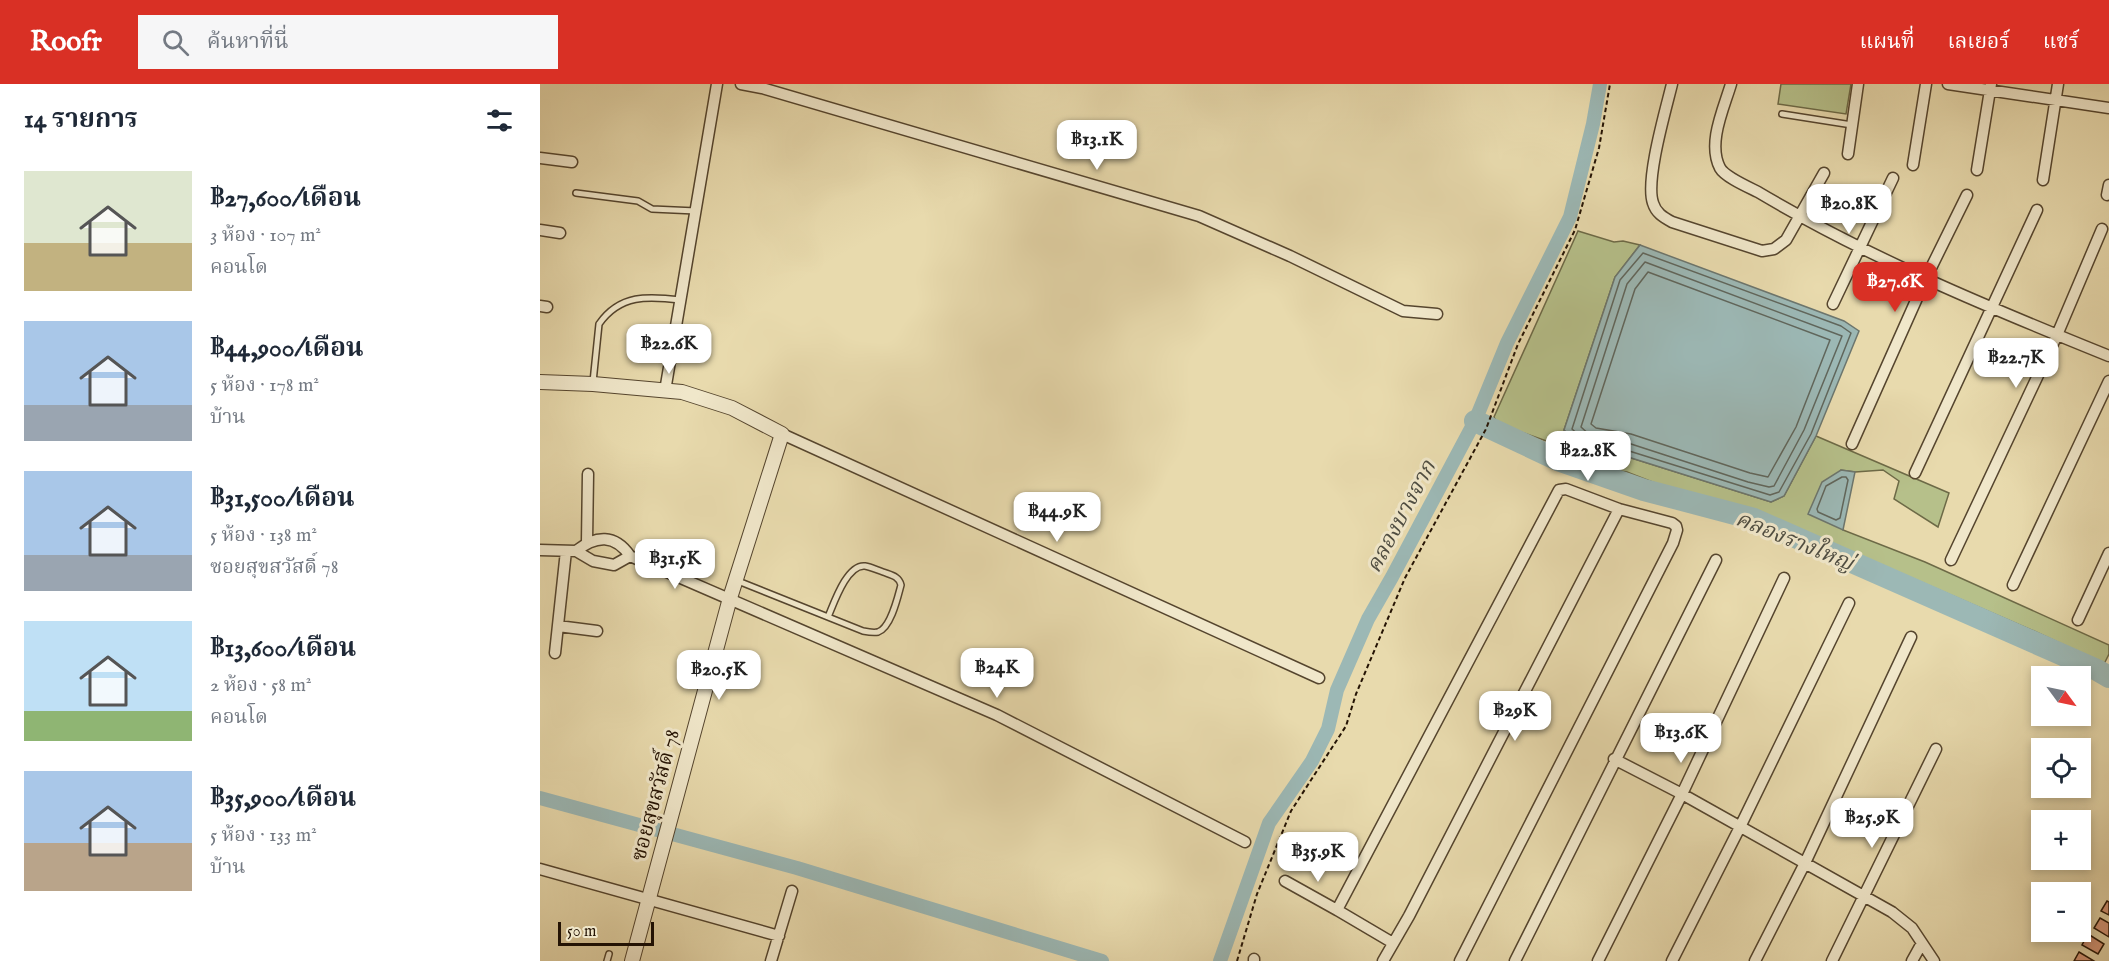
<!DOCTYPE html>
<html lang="th">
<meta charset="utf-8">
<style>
body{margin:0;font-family:"IM FELL English","Noto Serif Thai",serif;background:#f6f6f7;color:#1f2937;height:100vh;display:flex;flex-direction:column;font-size:22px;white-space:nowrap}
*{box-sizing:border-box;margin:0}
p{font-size:20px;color:#747a83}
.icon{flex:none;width:33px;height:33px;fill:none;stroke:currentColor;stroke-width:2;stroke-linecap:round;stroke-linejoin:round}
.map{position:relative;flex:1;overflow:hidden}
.panel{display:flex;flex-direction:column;background:#fff;width:540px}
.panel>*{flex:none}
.needle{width:39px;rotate:123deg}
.tools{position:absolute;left:1491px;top:582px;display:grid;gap:12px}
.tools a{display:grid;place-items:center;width:60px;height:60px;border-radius:0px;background:#fff;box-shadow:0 3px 9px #0003;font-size:30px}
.scale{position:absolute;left:18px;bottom:15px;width:96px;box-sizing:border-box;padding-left:6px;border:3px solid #241304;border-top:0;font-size:16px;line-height:21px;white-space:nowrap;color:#241304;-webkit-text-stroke:4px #f0e7ca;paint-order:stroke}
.price{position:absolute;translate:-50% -51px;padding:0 14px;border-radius:12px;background:#fff;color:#222;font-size:20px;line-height:39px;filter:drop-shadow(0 2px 3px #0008)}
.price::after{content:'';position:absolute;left:50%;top:36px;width:18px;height:14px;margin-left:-9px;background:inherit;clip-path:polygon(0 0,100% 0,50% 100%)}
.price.on{background:#d93025;color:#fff}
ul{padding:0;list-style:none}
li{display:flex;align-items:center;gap:18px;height:150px;padding:0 24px}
li span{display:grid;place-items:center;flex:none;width:168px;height:120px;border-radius:0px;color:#555}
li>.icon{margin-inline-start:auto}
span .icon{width:72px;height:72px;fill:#fffc;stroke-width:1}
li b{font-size:26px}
h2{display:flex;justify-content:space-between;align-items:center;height:72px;padding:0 24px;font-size:26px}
header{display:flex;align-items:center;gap:36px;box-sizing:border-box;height:84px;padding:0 30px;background:#d93025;color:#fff}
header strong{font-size:28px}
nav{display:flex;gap:33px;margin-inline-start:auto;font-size:21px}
.search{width:420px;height:54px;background:#f6f6f7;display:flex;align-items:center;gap:15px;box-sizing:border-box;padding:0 21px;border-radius:0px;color:#747a83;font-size:22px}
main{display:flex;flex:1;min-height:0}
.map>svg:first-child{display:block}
</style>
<header>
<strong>Roofr</strong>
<div class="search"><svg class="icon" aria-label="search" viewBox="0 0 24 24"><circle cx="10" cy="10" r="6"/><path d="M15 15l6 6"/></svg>ค้นหาที่นี่</div>
<nav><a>แผนที่</a><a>เลเยอร์</a><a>แชร์</a></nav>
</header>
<main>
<section class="panel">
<h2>14 รายการ<svg class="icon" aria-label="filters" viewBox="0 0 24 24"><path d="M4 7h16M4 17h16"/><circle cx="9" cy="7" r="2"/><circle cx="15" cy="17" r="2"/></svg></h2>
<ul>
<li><span style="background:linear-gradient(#dfe7d0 60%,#c2b280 0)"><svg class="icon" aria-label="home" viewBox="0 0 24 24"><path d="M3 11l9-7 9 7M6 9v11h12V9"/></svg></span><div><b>฿27,600/เดือน</b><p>3 ห้อง · 107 m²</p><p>คอนโด</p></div></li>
<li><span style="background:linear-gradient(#a9c7e8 70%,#9aa5b1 0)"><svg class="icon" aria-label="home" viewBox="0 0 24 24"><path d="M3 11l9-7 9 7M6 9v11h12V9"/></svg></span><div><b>฿44,900/เดือน</b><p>5 ห้อง · 178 m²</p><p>บ้าน</p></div></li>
<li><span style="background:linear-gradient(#a9c7e8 70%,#9aa5b1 0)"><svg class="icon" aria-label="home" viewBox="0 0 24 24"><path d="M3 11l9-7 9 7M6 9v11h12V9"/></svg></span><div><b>฿31,500/เดือน</b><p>5 ห้อง · 138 m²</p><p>ซอยสุขสวัสดิ์ 78</p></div></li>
<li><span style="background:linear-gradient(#bfe0f5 75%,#8fb573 0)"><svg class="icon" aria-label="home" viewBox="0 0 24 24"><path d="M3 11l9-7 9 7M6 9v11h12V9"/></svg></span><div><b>฿13,600/เดือน</b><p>2 ห้อง · 58 m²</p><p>คอนโด</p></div></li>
<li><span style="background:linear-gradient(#a9c7e8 60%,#b9a48a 0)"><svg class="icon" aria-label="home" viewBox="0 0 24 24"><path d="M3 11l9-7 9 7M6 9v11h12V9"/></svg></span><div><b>฿35,900/เดือน</b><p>5 ห้อง · 133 m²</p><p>บ้าน</p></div></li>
</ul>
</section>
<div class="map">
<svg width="1569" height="877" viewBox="0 0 1569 877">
<rect width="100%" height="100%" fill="#e8daad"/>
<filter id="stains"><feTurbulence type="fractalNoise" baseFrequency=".00333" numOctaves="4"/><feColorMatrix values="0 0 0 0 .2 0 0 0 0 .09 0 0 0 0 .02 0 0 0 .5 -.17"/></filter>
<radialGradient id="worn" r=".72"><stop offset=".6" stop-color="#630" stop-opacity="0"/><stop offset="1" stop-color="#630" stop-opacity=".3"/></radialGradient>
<!-- green -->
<path fill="#b6c08a" stroke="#6d6a47" stroke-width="1.5" d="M1241 0H1311L1306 30 1238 20Z
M1038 147 1074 158 1083 157 1100 161 1075 193 1024 346 1034 355 1032 366 958 340 954 333Z
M1276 352 1409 409 1398 443 1354 415 1359 397 1343 386 1315 388 1301 386 1303 446 1385 478 1569 561V570L1564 580 1494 547 1293 460 1193 423 1143 410 1087 388 1061 385 1068 369 1085 372 1231 418 1244 412Z"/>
<!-- water -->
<path fill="#9cb8b5" stroke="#6c766e" stroke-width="1.5" d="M1100 161 1304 237 1319 247 1276 352 1244 412 1231 418 1085 372 1046 365 1024 346 1075 193Z
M1301 386 1315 388 1303 446 1268 430 1282 398Z"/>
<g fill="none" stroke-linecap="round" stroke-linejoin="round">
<!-- shore -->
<path stroke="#60665c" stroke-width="1.5" d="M1103 169 1301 242 1311 249 1271 350 1239 408 1230 411 1086 366 1049 360 1032 345 1080 196Z
M1105 178 1302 252 1264 346 1234 402 1229 403 1208 398 1088 359 1052 353 1041 343 1087 200Z
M1108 188 1290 256 1256 343 1228 393 1210 389 1091 350 1056 344 1051 340 1095 205Z
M1302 393H1306L1308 396 1300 434 1296 436 1278 428 1277 425 1286 402Z"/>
<!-- canal -->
<path stroke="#9cb8b5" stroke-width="14" d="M0 714 257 784 562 877
M680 877 729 739 772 677 788 645 797 606 828 535 852 493 935 337 967 259 1030 133 1053 40 1060 0"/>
<!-- river -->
<path stroke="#9cb8b5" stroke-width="22" d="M935 337 1018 376 1104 406 1214 435 1557 586 1569 593"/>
</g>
<!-- building -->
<path fill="#d8987a" stroke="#241304" stroke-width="1.5" d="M1567 817 1569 818V831L1561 827Z
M1560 834 1569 839V853L1554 844Z
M1548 850 1564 860 1558 870 1542 861Z
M1539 868 1554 877H1534Z"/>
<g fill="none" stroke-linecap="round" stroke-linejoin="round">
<defs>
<path id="service" d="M1242 30 1312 41
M36 109 98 117 112 125 156 127
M53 298 59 240C80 210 108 212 141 216
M198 497 323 547C328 548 334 549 338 548 351 544 358 512 361 501 359 492 351 491 343 488 337 486 331 483 325 482 307 480 294 519 288 533
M67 877 69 870"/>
<path id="minor" d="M201 0 222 4 659 132 750 172 863 227 897 230
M1132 0C1126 25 1105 96 1113 119 1116 129 1123 133 1132 138L1222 167 1234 165 1246 156 1284 89
M1191 0C1184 24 1167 59 1180 84 1185 93 1208 103 1218 108 1329 174 1450 224 1569 272
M1408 0 1569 24
M1308 70 1318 0
M0 74 32 78
M1373 81 1386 0
M1437 86 1451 0
M1503 96 1518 0
M1567 111 1569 101
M0 146 20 149
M1293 220 1353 94
M0 222 7 223
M125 307 177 0
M242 350 779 594
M1312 360 1386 194 1427 111
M1375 389 1497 126
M47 458 48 390
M0 466 36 467 53 477 74 481 90 472
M36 467C56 451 75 450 90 472L457 631 705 758
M1411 476 1517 251 1562 145
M1473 501 1569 297
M1538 536 1569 469
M18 542 57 547
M15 569 26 467
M1074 675 1142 710 1352 828 1372 844 1394 877
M0 785 239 852
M745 797 797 826
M853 859 797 826 1019 406 1026 405 1079 425 1132 439 1136 442 1137 446 1133 459 920 877
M231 877 252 807
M714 877V875
M843 877 869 832 1079 425
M975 877 1176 476
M1058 877 1142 710 1244 494
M1132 877 1200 743 1309 519
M1215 877 1265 779 1371 553
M1292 877 1396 665
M1372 877 1382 859"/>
<path id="tertiary" d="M0 298 53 300 142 308 192 324 242 350 190 514 92 877"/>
</defs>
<!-- service casing -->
<use href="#service" stroke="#55452e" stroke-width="8"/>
<!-- minor casing -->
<use href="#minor" stroke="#55452e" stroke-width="13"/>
<!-- tertiary casing -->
<use href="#tertiary" stroke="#55452e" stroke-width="16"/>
<!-- path -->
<path stroke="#241304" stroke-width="2" stroke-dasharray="4.5 3" stroke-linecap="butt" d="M697 877 717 810 751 727 806 642 816 610 865 494 946 345 978 260 1035 146 1059 64 1070 0"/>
<!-- service -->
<use href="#service" stroke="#f0e7ca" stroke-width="5"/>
<!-- minor -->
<use href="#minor" stroke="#f0e7ca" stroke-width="10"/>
<!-- tertiary -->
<use href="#tertiary" stroke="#f0e7ca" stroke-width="14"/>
</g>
<g text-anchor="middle" stroke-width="6" stroke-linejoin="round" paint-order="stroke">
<!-- street labels -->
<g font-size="21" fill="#241304" stroke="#f0e7ca">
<text transform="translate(115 711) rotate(-75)" y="7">ซอยสุขสวัสดิ์ 78</text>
</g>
<!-- water labels -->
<g font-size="22" font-style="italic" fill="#4e4d42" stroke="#f0e7ca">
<text transform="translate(860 432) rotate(-62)" y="8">คลองบางจาก</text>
<text transform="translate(1255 456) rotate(22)" y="8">คลองรางใหญ่</text>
</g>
</g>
<rect width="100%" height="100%" filter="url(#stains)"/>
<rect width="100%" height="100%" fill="url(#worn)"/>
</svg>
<div class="tools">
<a><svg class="needle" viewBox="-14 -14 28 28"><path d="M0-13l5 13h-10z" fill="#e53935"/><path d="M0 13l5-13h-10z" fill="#747a83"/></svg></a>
<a><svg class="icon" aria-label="locate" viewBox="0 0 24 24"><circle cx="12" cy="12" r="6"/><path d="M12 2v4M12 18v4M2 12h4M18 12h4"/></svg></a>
<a>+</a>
<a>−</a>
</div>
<div class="scale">50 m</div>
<b class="price" style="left:557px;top:87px">฿13.1K</b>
<b class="price" style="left:1309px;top:151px">฿20.8K</b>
<b class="price on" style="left:1355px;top:229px">฿27.6K</b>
<b class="price" style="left:129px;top:291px">฿22.6K</b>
<b class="price" style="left:1476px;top:305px">฿22.7K</b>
<b class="price" style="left:1048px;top:398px">฿22.8K</b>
<b class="price" style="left:517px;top:459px">฿44.9K</b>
<b class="price" style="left:135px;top:506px">฿31.5K</b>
<b class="price" style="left:457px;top:615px">฿24K</b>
<b class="price" style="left:179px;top:617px">฿20.5K</b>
<b class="price" style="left:975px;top:658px">฿29K</b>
<b class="price" style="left:1141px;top:680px">฿13.6K</b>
<b class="price" style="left:1332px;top:765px">฿25.9K</b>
<b class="price" style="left:778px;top:799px">฿35.9K</b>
</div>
</main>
